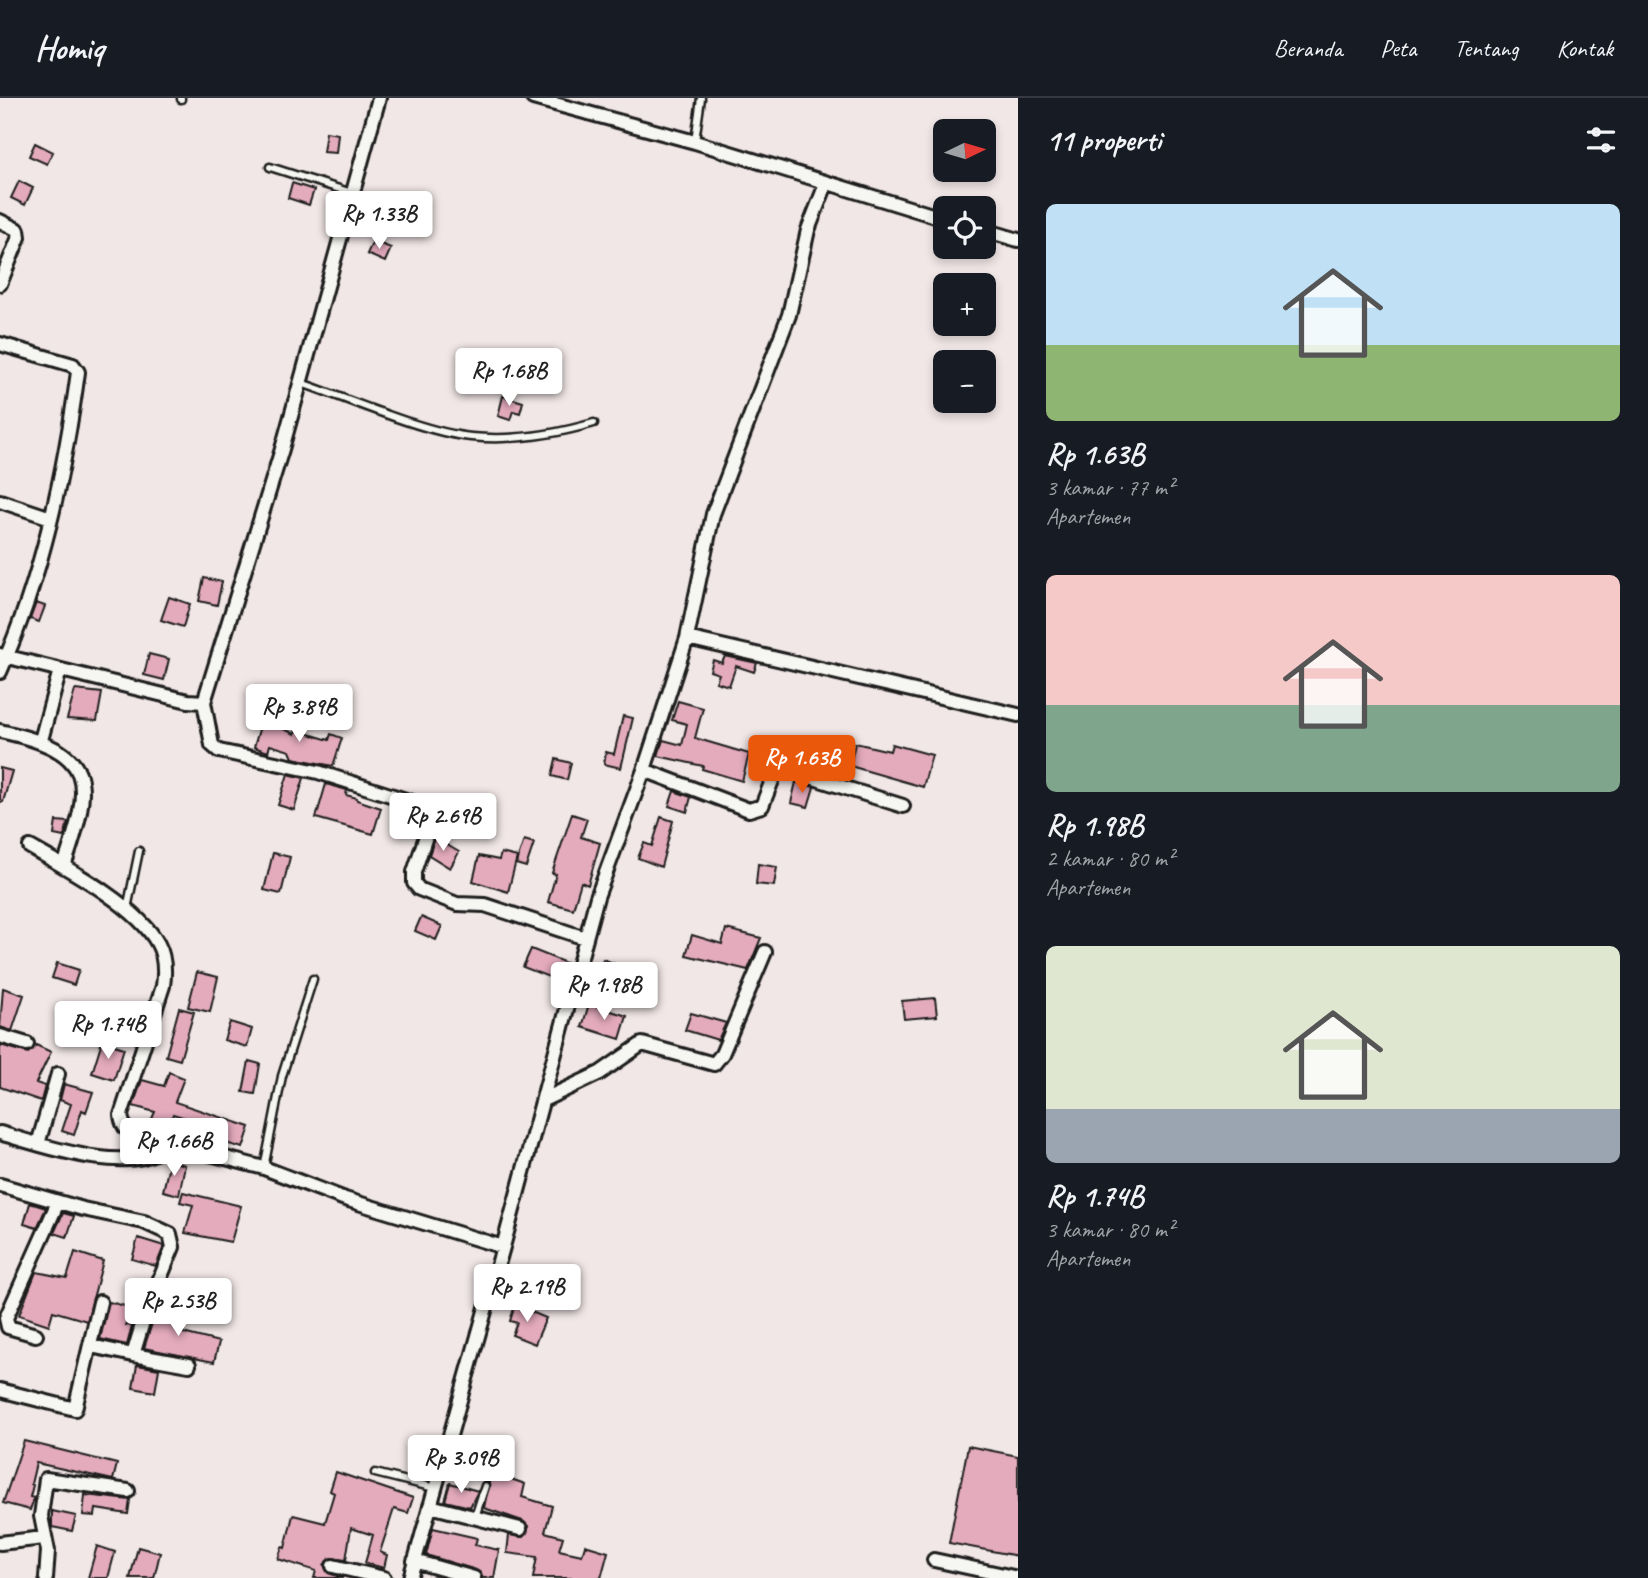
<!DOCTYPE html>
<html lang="id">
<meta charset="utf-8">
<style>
body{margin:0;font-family:Caveat,sans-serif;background:#242831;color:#f1f3f6;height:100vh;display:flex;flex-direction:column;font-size:26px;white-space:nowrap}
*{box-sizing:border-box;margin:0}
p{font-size:23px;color:#9ea1a6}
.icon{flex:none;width:38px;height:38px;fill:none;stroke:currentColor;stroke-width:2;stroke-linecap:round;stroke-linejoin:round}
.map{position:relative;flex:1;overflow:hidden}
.panel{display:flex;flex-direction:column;background:#171b24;width:630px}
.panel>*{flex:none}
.needle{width:46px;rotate:85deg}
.tools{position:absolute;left:933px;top:21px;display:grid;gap:14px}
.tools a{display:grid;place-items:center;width:63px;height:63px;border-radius:10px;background:#171b24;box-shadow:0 4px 10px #0003;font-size:35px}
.price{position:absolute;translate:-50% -60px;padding:0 16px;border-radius:7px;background:#fff;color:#222;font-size:23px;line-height:46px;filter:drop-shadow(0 2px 4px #0008)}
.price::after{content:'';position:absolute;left:50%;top:42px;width:21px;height:16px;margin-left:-10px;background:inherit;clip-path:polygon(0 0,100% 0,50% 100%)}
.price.on{background:#ea580c;color:#fff}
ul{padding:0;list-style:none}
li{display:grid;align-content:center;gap:14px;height:371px;padding:0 28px}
li span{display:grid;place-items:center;height:217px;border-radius:10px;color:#555}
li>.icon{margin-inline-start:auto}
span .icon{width:126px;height:126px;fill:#fffc;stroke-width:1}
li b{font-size:30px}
h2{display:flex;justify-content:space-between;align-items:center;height:84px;padding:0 28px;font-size:30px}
header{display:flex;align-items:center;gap:42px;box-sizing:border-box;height:98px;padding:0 35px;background:#171b24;border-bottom:2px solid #363941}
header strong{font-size:33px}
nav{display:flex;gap:38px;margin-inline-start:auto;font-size:24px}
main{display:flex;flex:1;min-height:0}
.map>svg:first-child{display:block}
</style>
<header>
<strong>Homiq</strong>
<nav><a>Beranda</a><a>Peta</a><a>Tentang</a><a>Kontak</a></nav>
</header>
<main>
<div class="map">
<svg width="1018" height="1480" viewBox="0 0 1018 1480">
<rect width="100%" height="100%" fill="#f2e7e7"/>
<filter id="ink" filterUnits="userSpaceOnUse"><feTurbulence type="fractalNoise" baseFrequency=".0143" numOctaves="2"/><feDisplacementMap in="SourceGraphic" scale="14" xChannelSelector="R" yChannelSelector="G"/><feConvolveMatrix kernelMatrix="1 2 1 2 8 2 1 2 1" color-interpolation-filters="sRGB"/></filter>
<g filter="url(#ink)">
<!-- building -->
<path fill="#e4abbd" stroke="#1c1c1c" stroke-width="2" d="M326 34 338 36 336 55 323 54Z
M35 45 53 54 47 66 29 58Z
M19 83 33 90 25 107 11 100Z
M292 85 314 92 309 107 288 100Z
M373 143 391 150 385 164 367 156Z
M503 298 523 304 520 315 513 313 510 322 498 318Z
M204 480 222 484 217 507 199 503Z
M169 499 190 506 183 529 161 522Z
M36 505 45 508 39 524 30 521Z
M149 556 169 561 164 582 144 577Z
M725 558 757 565 754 574 736 568 729 588 716 584 719 576 710 573 713 562 722 565Z
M75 592 102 595 97 623 67 621Z
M678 603 703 610 695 640 749 656 742 683 702 671 703 668 658 658 663 642 682 647 687 626 672 622Z
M623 618 633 620 621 670 604 666 606 654 614 656Z
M262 621 295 636 296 632 329 642 331 636 342 640 333 668 293 660 290 653 270 647 268 654 254 649Z
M855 645 890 653 892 646 932 657 923 689 850 668Z
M556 661 571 665 567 682 552 678Z
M0 670 12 673 3 704H0Z
M288 676 304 680 294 712 278 707Z
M796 684 814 689 808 709 791 705Z
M326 686 347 692 346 697 357 700V702L381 710 373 736 316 720Z
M674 693 691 699 687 714 669 708Z
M572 716 587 721 581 739 600 745 588 787 581 784 573 811 548 804 556 776 552 775Z
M661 719 673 723 661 769 638 760 644 745 652 748Z
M56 723 68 724 64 739 54 737Z
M435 740 459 754 450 770 429 757Z
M524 742 534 745 526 769 516 766Z
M273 755 290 759 281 796 264 792Z
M501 755 517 759 508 794 473 783 479 758 499 762Z
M758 766 777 769 774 788 756 786Z
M421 819 442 828 436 842 415 833Z
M726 831 761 840 748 872 686 857 692 837 722 846Z
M531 851 566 865 559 883 523 869Z
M603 861 646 878 637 899 594 882Z
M57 865 79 872 74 887 52 880Z
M197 874 218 879 210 914 188 909Z
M3 890 24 897 12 933 0 929Z
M935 900 937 918 904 921 902 903Z
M589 906 627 918 620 941 582 929Z
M179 910 194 914 180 962 166 958Z
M691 915 726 925 718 942 685 932Z
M230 924 252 931 247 949 224 942Z
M102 943 124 950 114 982 92 975Z
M0 947 28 955 36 947 51 954 36 985 45 988 41 1003 0 989Z
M249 963 260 966 255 996 243 994Z
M169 974 184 980 175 1004 250 1029 243 1050 191 1035 195 1023 173 1016 167 1032 150 1025 155 1014 133 1008 142 982 164 988Z
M64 986 93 994 86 1014 82 1012 74 1037 62 1033 71 1006 60 1002Z
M170 1063 185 1067 179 1097 163 1093Z
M183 1094 241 1108 231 1144 185 1135 193 1107 180 1104Z
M30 1105 46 1110 37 1130 24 1126Z
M63 1115 74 1118 67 1139 54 1135Z
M138 1140 164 1148 156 1168 132 1161Z
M75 1154 103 1163 87 1223 53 1213 49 1227 19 1217 36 1174 67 1180Z
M109 1204 129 1209 126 1227 132 1228 127 1247 100 1241Z
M515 1207 546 1220 535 1246 512 1237 517 1225 510 1223Z
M157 1210 187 1219 183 1235 219 1244 214 1264 144 1250Z
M137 1267 159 1271 155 1294 133 1290Z
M24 1343 117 1366 113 1382 36 1365 31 1386 33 1387 30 1399 34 1400 30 1412 3 1405Z
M968 1348 1018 1358V1458L949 1445Z
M336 1374 413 1400 408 1415 394 1411 380 1454 387 1457 384 1470 365 1465 373 1437 351 1430 346 1462 331 1460 324 1467 328 1475 343 1480H314L316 1473 278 1461 282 1449 285 1450 293 1417 325 1425 334 1395 330 1393Z
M491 1374 525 1386 522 1399 552 1408 545 1434 563 1439 559 1452 582 1457 585 1447 608 1454 601 1480H533L537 1459 507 1455 509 1437 523 1439 529 1429 523 1423 484 1410Z
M450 1385 478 1393 470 1409 445 1403Z
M85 1397 130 1402 128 1416 96 1411 95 1418 83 1417Z
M52 1413 76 1418 72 1433 52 1429Z
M433 1430 477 1440 475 1447 499 1452 494 1480H483L476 1472 426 1457Z
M97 1448 115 1454 108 1480H88Z
M138 1449 160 1455 154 1480H130Z"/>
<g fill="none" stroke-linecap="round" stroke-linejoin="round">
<defs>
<path id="service" d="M181 1V0
M695 43 701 0
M270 69 352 95
M301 285C349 301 422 334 471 339 513 343 553 337 594 325
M127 811 139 753
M264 1070 282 978 313 881
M375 1375 435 1390
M475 1419 485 1388"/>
<path id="minor" d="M533 0 695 44 945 121
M0 123 18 132 19 139 0 186
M984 132 1018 142
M0 246 73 267 78 274C64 377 42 479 0 574
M0 403 51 420
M687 540 1018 617
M0 557 188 603 204 604 212 647 219 653 318 674 428 709 432 720 414 774V785L419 791 457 806 485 807 585 840
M204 604 282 351 379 0
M0 633C97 654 93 683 64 768
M41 642 60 572
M644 672 749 712 762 708 775 675 782 670 903 708
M30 749C67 770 139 809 158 846 165 859 165 874 163 888L121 1017C123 1041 148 1041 168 1045
M0 938 27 946
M543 1002 600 975 642 946 714 966 722 956 765 854
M0 1035C38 1046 137 1082 168 1045L264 1070 345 1101 503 1149
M38 1046 58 976
M0 1087 83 1111 144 1124 170 1136 173 1149 145 1217 133 1257 189 1267
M36 1237 8 1229 6 1220 58 1104
M91 1248 133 1257
M0 1292 75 1311 100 1204
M430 1408 520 1431
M0 1445 44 1440
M934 1462 1018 1480
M414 1463 474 1480
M333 1468 384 1480
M46 1480 48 1453 41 1418 46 1381 128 1393
M410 1480 503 1149 597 799 644 672 687 540 713 416 789 217 808 132 826 86"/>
</defs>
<!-- service casing -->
<use href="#service" stroke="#1c1c1c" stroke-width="11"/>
<!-- minor casing -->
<use href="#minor" stroke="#1c1c1c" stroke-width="18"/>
<!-- service -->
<use href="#service" stroke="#f6f6f2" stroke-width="6"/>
<!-- minor -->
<use href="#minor" stroke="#f6f6f2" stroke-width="12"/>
</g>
</g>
</svg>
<div class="tools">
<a><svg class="needle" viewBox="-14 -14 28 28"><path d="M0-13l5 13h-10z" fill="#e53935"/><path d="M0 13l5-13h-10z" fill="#9ea1a6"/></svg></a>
<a><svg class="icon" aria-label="locate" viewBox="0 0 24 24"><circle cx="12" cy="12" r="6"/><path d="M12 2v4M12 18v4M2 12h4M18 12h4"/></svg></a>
<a>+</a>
<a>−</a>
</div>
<b class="price" style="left:379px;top:153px">Rp 1.33B</b>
<b class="price" style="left:509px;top:310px">Rp 1.68B</b>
<b class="price" style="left:299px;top:646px">Rp 3.89B</b>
<b class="price on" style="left:802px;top:697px">Rp 1.63B</b>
<b class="price" style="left:443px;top:755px">Rp 2.69B</b>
<b class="price" style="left:604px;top:924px">Rp 1.98B</b>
<b class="price" style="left:108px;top:963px">Rp 1.74B</b>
<b class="price" style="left:174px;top:1080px">Rp 1.66B</b>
<b class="price" style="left:527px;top:1226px">Rp 2.19B</b>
<b class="price" style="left:178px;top:1240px">Rp 2.53B</b>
<b class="price" style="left:461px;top:1397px">Rp 3.09B</b>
</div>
<section class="panel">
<h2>11 properti<svg class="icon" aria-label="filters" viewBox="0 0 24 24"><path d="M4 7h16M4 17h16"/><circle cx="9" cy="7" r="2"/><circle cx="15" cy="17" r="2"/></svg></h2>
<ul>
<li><span style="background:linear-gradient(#bfe0f5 65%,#8fb573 0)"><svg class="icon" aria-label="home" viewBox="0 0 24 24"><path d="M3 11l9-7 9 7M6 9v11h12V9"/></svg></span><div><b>Rp 1.63B</b><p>3 kamar · 77 m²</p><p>Apartemen</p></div></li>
<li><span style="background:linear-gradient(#f6c9c9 60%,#7fa58c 0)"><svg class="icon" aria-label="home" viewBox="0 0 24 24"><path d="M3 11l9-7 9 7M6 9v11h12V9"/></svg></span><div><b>Rp 1.98B</b><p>2 kamar · 80 m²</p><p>Apartemen</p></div></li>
<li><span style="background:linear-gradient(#dfe7d0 75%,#9aa5b1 0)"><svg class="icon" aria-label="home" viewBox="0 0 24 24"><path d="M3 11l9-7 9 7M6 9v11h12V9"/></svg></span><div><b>Rp 1.74B</b><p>3 kamar · 80 m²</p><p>Apartemen</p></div></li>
</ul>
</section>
</main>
